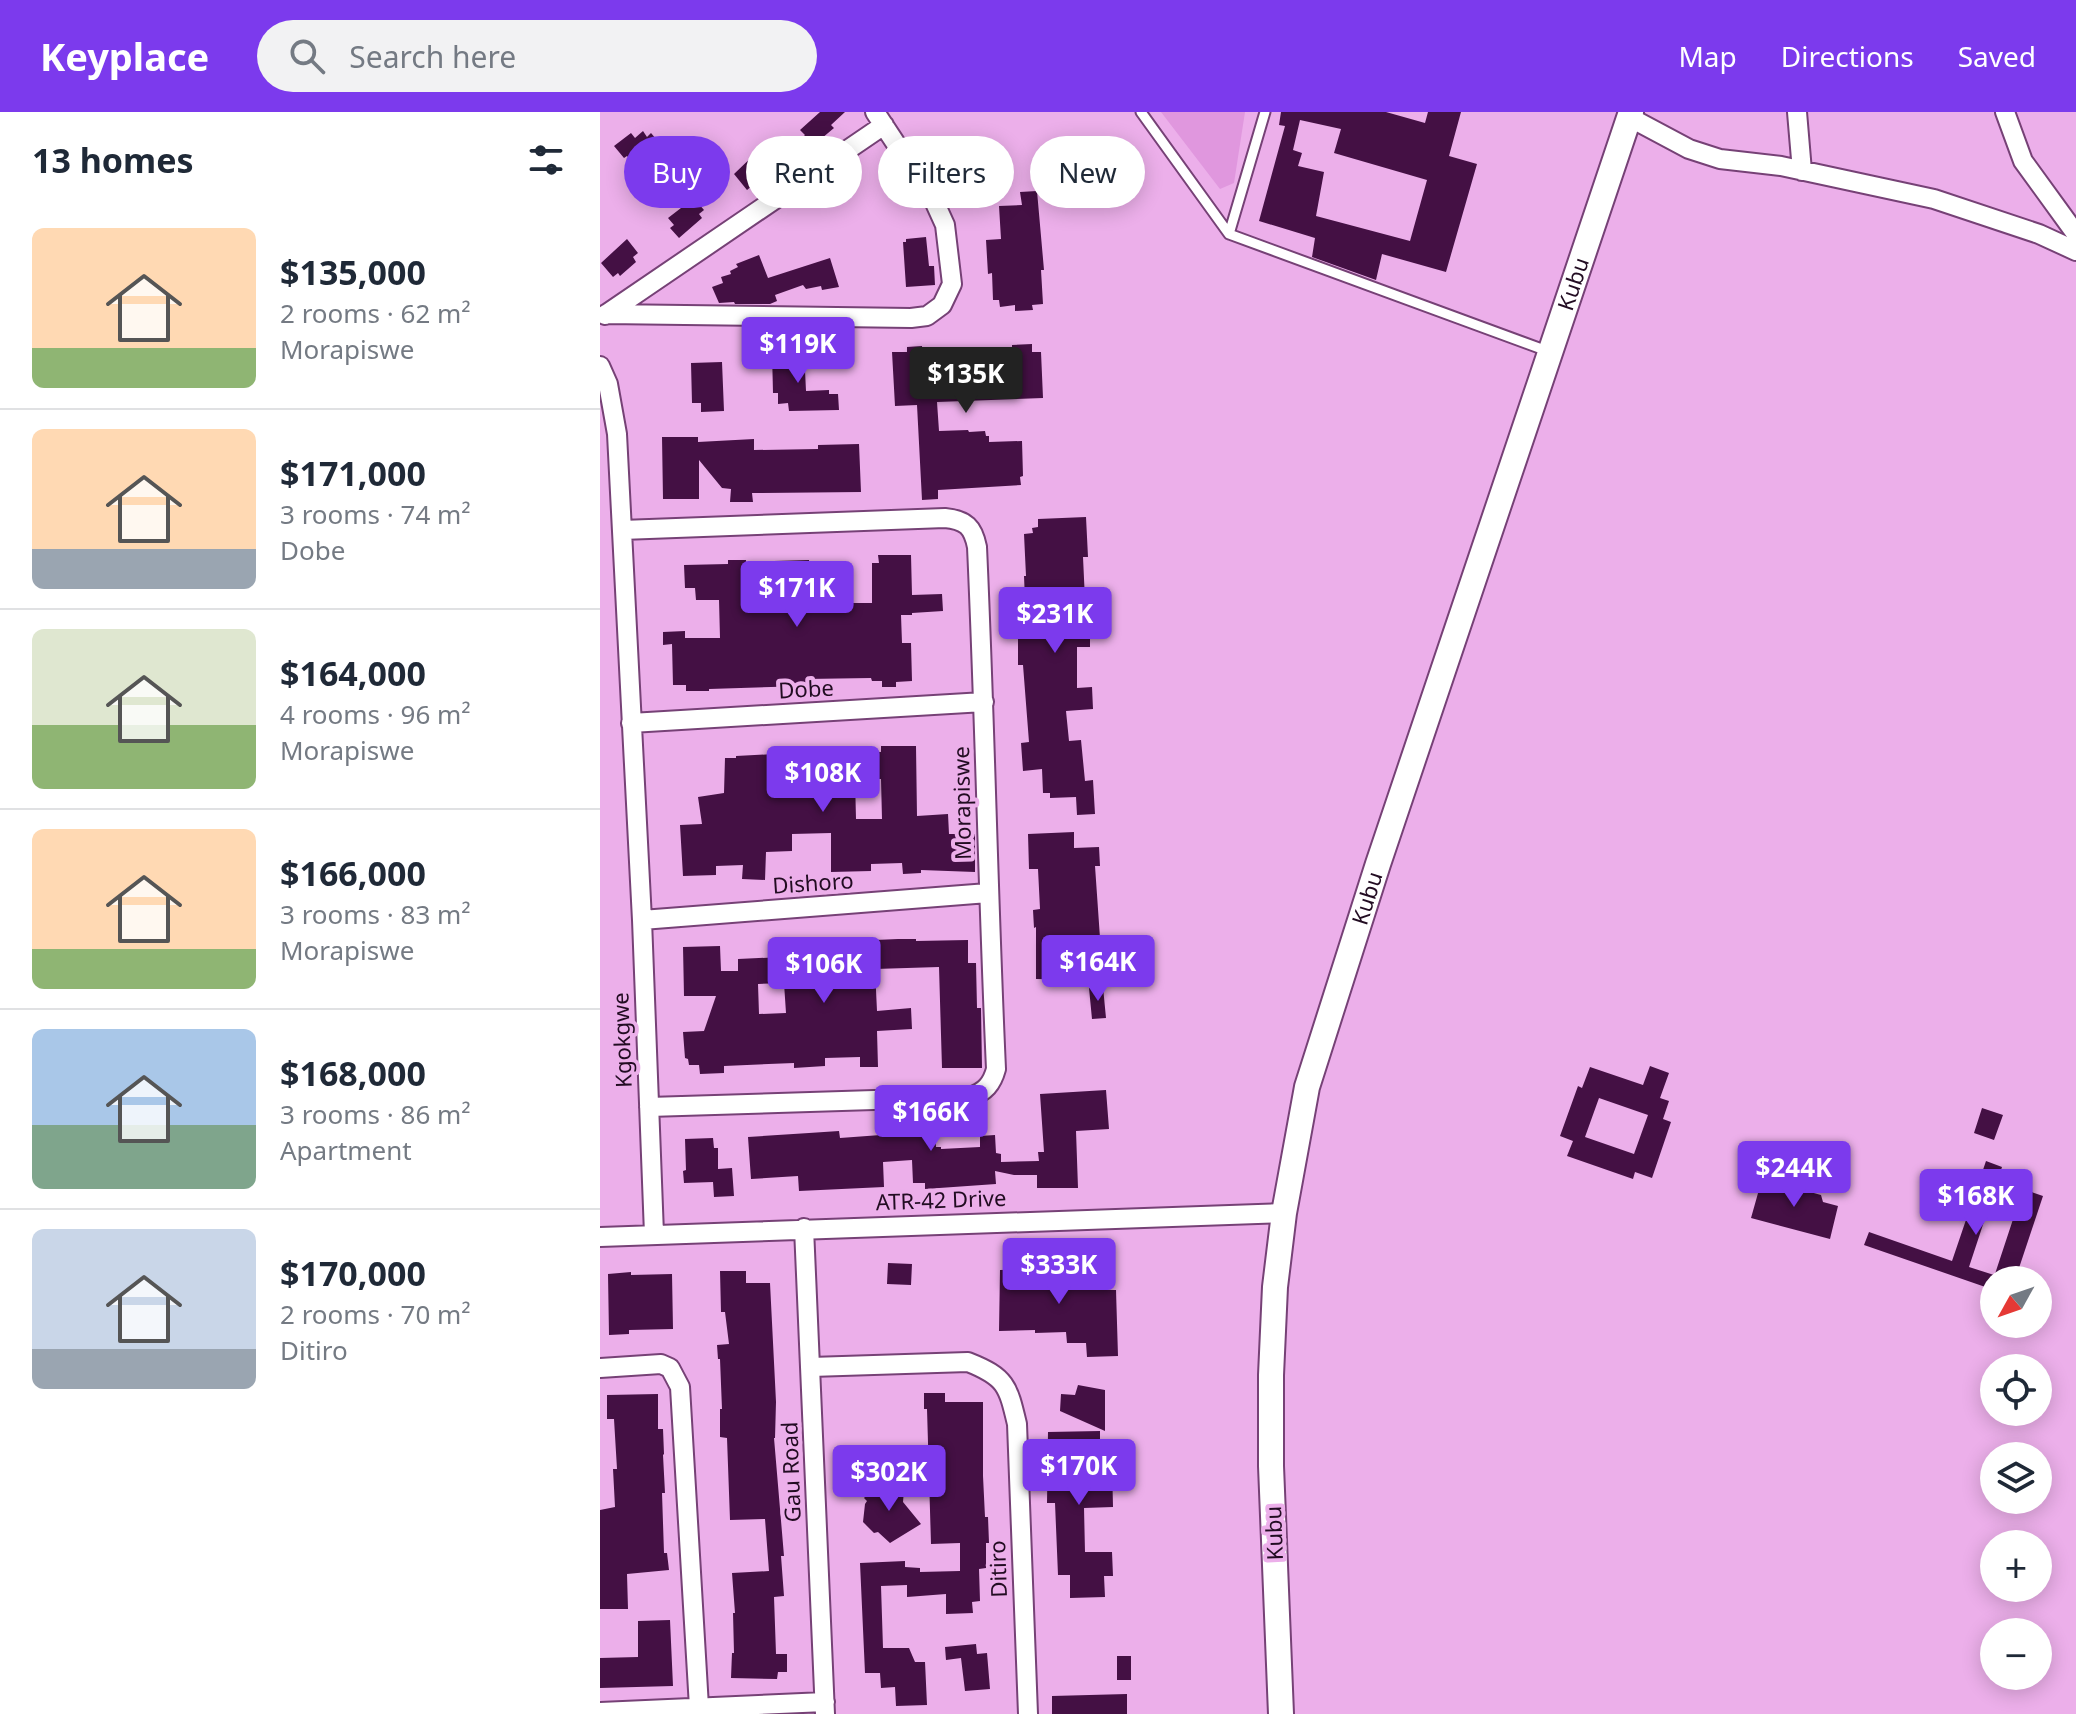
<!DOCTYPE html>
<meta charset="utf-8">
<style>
body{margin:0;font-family:"Noto Sans",sans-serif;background:#f2f2f3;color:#1f2937;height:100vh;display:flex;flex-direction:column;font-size:30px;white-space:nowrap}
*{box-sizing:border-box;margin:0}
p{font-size:26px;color:#747a83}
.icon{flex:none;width:44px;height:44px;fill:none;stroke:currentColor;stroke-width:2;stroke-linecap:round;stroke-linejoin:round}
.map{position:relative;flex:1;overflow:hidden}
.drawer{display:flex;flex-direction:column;background:#fff;width:600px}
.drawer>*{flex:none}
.hud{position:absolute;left:24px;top:24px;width:760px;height:72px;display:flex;gap:16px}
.needle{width:52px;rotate:230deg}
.buttons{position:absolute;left:1380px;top:1154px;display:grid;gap:16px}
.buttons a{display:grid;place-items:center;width:72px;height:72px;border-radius:50%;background:#fff;box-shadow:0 4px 20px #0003;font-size:40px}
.price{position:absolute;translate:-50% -68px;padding:0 18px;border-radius:8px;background:#7c3aed;color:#fff;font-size:26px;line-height:52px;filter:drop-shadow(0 2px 4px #0008)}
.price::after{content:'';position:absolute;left:50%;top:48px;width:24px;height:18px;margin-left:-12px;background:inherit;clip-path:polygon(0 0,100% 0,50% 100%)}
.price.current{background:#222;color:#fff}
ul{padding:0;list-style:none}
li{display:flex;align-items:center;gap:24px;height:200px;padding:0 32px}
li+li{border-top:2px solid #e0e1e3}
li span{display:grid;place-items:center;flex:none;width:224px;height:160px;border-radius:12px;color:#555}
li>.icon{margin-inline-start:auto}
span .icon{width:96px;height:96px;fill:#fffc;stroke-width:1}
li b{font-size:34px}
h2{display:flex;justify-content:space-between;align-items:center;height:96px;padding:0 32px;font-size:34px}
.pill{padding:0 28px;border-radius:36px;background:#fff;box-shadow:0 4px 20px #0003;font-size:28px;line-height:72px}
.pill.current{background:#7c3aed;color:#fff}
header{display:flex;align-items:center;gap:48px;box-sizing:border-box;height:112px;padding:0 40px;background:#7c3aed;color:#fff}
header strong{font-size:38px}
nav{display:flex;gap:44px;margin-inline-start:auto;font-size:28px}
.search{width:560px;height:72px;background:#f2f2f3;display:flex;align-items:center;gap:20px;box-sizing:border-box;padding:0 28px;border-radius:44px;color:#747a83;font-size:30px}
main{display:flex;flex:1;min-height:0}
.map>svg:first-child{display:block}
</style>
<header>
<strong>Keyplace</strong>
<div class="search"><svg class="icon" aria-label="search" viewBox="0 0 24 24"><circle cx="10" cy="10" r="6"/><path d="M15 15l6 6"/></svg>Search here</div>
<nav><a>Map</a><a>Directions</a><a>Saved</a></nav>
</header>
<main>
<section class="drawer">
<h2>13 homes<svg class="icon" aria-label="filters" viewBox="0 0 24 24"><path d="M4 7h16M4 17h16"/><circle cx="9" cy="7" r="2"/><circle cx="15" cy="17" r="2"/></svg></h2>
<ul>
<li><span style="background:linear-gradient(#ffd9b3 75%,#8fb573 0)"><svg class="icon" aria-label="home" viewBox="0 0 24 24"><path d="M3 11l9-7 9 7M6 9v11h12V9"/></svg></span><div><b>$135,000</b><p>2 rooms · 62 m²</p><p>Morapiswe</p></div></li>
<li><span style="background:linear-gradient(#ffd9b3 75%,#9aa5b1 0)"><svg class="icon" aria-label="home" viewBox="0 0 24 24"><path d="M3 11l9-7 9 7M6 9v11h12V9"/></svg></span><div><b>$171,000</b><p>3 rooms · 74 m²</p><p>Dobe</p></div></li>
<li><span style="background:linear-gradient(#dfe7d0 60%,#8fb573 0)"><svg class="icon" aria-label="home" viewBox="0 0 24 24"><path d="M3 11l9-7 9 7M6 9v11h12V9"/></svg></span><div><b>$164,000</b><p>4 rooms · 96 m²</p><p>Morapiswe</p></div></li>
<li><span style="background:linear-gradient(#ffd9b3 75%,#8fb573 0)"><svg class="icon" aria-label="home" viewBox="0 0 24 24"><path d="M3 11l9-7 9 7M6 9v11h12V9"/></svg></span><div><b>$166,000</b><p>3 rooms · 83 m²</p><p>Morapiswe</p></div></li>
<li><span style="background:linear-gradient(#a9c7e8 60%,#7fa58c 0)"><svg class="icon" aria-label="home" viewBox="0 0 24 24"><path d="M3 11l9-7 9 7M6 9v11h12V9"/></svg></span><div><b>$168,000</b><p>3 rooms · 86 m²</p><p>Apartment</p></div></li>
<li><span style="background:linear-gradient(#c9d6e8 75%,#9aa5b1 0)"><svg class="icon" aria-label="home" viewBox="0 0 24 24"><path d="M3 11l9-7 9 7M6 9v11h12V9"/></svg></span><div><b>$170,000</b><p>2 rooms · 70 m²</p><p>Ditiro</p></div></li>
</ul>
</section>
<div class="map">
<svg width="1476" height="1602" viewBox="0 0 1476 1602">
<rect width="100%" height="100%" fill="#ecafea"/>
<!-- green -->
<path fill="#e097de" d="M561 0H645L634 71 620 77Z"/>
<!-- building -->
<path fill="#441044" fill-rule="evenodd" d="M220 0H245L231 13 234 16 209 37 201 27 205 23 200 18Z
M681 0H786L825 11 828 0H861L849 44 877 52 846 160 782 142 776 168 712 145 715 126 659 109 685 14 679 13ZM700 8 741 17 734 41 827 68 810 129 716 104 724 60 698 54 702 41 693 38Z
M43 19 47 25 51 21 62 34 47 46 43 41 32 50 27 44 24 46 14 34 31 21 35 26Z
M158 39 169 53 164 57 168 61 147 78 134 62Z
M437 79 444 158H441L443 192 432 193 433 198 415 199V193L400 195 399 188H393L392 161 388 162 386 128 401 127 399 94 422 93 420 80Z
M92 84 104 98 99 102 102 106 79 126 70 116 74 113 68 106 81 96 79 94Z
M326 125 329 154H334L335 173 306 175 303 130H306V127Z
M27 127 38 141 33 145 36 150 20 164 18 161 13 165 1 151Z
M159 143 168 166 230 146 239 175 222 178 221 174 206 177 203 173 175 183 177 189 170 192H135L134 190 119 191 112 175 123 171 121 165 131 162 130 159 138 155 136 152Z
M432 232V240H441L443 286 337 290 339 319 368 318 369 320 385 319 386 324H389V330L422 329 423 364 420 365 421 373 338 378V387L322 388 317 293 295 294 292 240H307V235L322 234 323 254 372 253V238H412V233Z
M204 238 206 279 229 278V282H238L239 298 189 299 188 291 178 292V281H173L172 240Z
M122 250 124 299 101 300V291H92L91 251Z
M62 325H98V330L154 327V338L218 337V333L259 332 261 380 152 381 153 390H130L131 377 122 376 99 348V387H63Z
M486 405 488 445H483L485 488 487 509H490V535H477V576L492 575 493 597 466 599 469 629 481 628 485 669 493 668 495 702 477 703 476 685 450 686V681H443L442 657 423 659 421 631 429 630 423 553H418V488H425L424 464H426L424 422 433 421 432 416 438 415V407Z
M278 443H311L312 483 342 482 343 499 312 501V503H301L302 531H311L312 569 296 570V575H282V569H272L271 566 206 567V574L109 577V579H86V573H73L72 532 63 533V520L85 519V526H120L119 488H96L95 476H85L84 453 128 452V448H146L147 465 174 464V449L209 448 210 491H272V451H279Z
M281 634H316L317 704 348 702 349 722H375V760L321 758V761L303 762 302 751 271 752V759L231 760V721L192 722V739L166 740 165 768 142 767 143 753 116 754V763L83 764 80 713 102 712 98 685 124 681 125 646H136V644L174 642 173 640 224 639V635H247V641L281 640ZM255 667H281L282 707H256Z
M474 720V736L499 735 500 754H495L500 826V868L436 867V815L434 816 433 798 440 797 438 757H429L428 722Z
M298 827H316V829L368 828V851H376L377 896H381L382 956H342L339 855 275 857 277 899 311 896 312 917 277 919 278 955H260V945L225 946V954L194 956V951L124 954V961L100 962 99 953H89L88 947 85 946 83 920 104 919 116 884H84L83 835 120 834 121 859H138V847L183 845 182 831 223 829V844H252V829ZM184 871 186 901 159 902 158 872Z
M503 875 506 906 492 907 489 876Z
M1050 954 1069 961 1060 986 1069 989 1063 1007 1071 1010 1052 1066 1035 1060 1033 1067 967 1044 973 1029 960 1024 978 974 982 976 990 955 1043 973ZM999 986 1048 1003 1034 1042 985 1025Z
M506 978 509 1017 476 1019 478 1076H437V1063H414L395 1059 396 1072 325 1077V1071H313L312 1048 283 1050 284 1075 199 1079 198 1064 151 1067 148 1025 209 1021 239 1019 240 1026 335 1019 336 1035H341V1037L380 1035V1024L395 1023 396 1041 401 1042V1050L439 1049 438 1040H444L440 982Z
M1382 996 1403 1003 1394 1028 1374 1021Z
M113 1026 114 1036H118V1057L132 1056 134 1084 114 1085 113 1070 84 1071 83 1059 86 1058 85 1027Z
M1386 1049 1402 1055 1369 1155 1394 1163V1165L1423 1077 1443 1084 1415 1168H1394V1178L1264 1133 1269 1120 1352 1149Z
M1162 1067 1221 1083 1223 1090 1238 1094 1230 1127 1151 1106Z
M430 1144H456L457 1164H490L491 1178H516L518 1244 487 1245 486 1231H467L466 1220 435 1221V1218L399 1219 400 1158 430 1157Z
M288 1151 312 1152 311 1173 287 1172Z
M120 1159H146V1171H170L176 1290 175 1326H174L184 1444H181L184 1484 174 1485 176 1542H187V1560H178L177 1567 131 1566 132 1541H134L133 1501H135L132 1461 169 1459 165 1407 130 1408 127 1326 120 1325V1297H122L120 1247H118L117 1233 129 1232 125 1200H121Z
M31 1160V1163L72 1162 73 1217 29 1218V1222L9 1223 8 1162Z
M478 1273 505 1278V1319L460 1299 461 1282 475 1283Z
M324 1281H345V1290H383V1364L385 1405H388L389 1431H386V1456L379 1457 380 1489 372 1490 373 1501 346 1502V1482L307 1485V1473L281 1474 283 1536H309L315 1550H325L327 1593 296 1594 295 1575 281 1576 280 1561H265L260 1451 305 1449V1455L320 1456V1460L360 1459V1431L331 1432 327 1297H324Z
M58 1282V1317H63L64 1342 63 1343 65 1381H62L64 1441H67L69 1458 27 1462 28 1497H0V1398L15 1395 13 1357H17L14 1307H7V1283Z
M500 1319V1352H512L513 1395 484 1396 485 1440H512L513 1464H504L505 1485 470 1486V1463H458L455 1391H447L448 1320Z
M285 1372 298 1374 297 1377 304 1378 303 1390 321 1412 290 1431 278 1420 274 1421 263 1410 265 1392 267 1389 264 1386 272 1377 285 1375Z
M70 1508 73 1574 0 1576V1546L38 1545V1509Z
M376 1532 377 1542 387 1541 390 1577 365 1579 361 1546 346 1548 345 1535Z
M517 1544H531V1568H517Z
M527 1582V1602H452V1584Z"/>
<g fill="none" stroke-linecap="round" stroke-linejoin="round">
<defs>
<path id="service" d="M541 0 629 122 950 240
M629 122 665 0"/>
<path id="minor" d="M1197 0 1202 59
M1405 0 1423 49 1476 122
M1029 5 1089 37 1120 47 1181 54 1334 87 1439 122 1476 139
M6 202 311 206 327 204 342 193 352 172 345 113 335 91 275 0
M5 203 284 13
M0 254 8 272 17 322 42 808 54 1122
M22 418 345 406C366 408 373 415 377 435 385 609 388 783 396 957 392 972 385 980 370 985L49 995
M31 611 384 590
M42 808 388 781
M204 1116 225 1602
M0 1125 684 1101
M211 1255 368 1250C406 1265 408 1274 417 1312L428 1602
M0 1256 61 1252 70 1256 80 1275 99 1595
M0 1600 225 1590"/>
<g id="secondary">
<path id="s1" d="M681 1602 671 1354V1263L675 1175 684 1101 707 975 778 752 1031 0"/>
</g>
</defs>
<!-- service casing -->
<use href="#service" stroke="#764176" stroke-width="13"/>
<!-- minor casing -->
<use href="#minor" stroke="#764176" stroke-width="22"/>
<!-- secondary casing -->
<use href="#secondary" stroke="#764176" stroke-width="28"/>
<!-- service -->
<use href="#service" stroke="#fff" stroke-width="9"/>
<!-- minor -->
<use href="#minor" stroke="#fff" stroke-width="18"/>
<!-- secondary -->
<use href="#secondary" stroke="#fff" stroke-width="24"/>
</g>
<g text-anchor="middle" stroke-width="8" stroke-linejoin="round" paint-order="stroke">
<!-- street labels -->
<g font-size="22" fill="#220c22" stroke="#ecafea">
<text dy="8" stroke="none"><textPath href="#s1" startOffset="1476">Kubu</textPath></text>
<text transform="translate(206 577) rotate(-3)" y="8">Dobe</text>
<text transform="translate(362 691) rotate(-91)" y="8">Morapiswe</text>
<text transform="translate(213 771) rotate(-4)" y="8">Dishoro</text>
<text dy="8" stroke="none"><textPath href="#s1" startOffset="828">Kubu</textPath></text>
<text transform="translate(22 928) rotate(-92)" y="8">Kgokgwe</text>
<text transform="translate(341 1088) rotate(-2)" y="8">ATR-42 Drive</text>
<text transform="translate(191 1360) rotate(-92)" y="8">Gau Road</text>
<text transform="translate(674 1421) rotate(-92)" y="8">Kubu</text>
<text transform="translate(398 1457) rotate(-92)" y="8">Ditiro</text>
</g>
</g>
</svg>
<div class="buttons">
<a><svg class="needle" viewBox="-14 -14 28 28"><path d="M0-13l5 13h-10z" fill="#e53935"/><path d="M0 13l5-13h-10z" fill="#747a83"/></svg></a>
<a><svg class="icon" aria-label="locate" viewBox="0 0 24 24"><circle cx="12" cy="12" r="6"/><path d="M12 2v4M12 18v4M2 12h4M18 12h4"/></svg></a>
<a><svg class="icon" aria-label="layers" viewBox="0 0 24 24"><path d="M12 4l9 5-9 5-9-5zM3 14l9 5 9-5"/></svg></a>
<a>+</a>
<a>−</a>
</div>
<b class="price" style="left:198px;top:273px">$119K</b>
<b class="price current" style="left:366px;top:303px">$135K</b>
<b class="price" style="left:197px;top:517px">$171K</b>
<b class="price" style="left:455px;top:543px">$231K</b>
<b class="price" style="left:223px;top:702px">$108K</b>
<b class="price" style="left:498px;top:891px">$164K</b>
<b class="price" style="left:224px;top:893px">$106K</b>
<b class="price" style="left:331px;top:1041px">$166K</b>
<b class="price" style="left:1194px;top:1097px">$244K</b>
<b class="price" style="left:1376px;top:1125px">$168K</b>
<b class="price" style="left:459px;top:1194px">$333K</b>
<b class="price" style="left:479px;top:1395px">$170K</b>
<b class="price" style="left:289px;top:1401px">$302K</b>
<div class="hud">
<a class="pill current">Buy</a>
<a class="pill">Rent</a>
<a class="pill">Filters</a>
<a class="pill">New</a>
</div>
</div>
</main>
